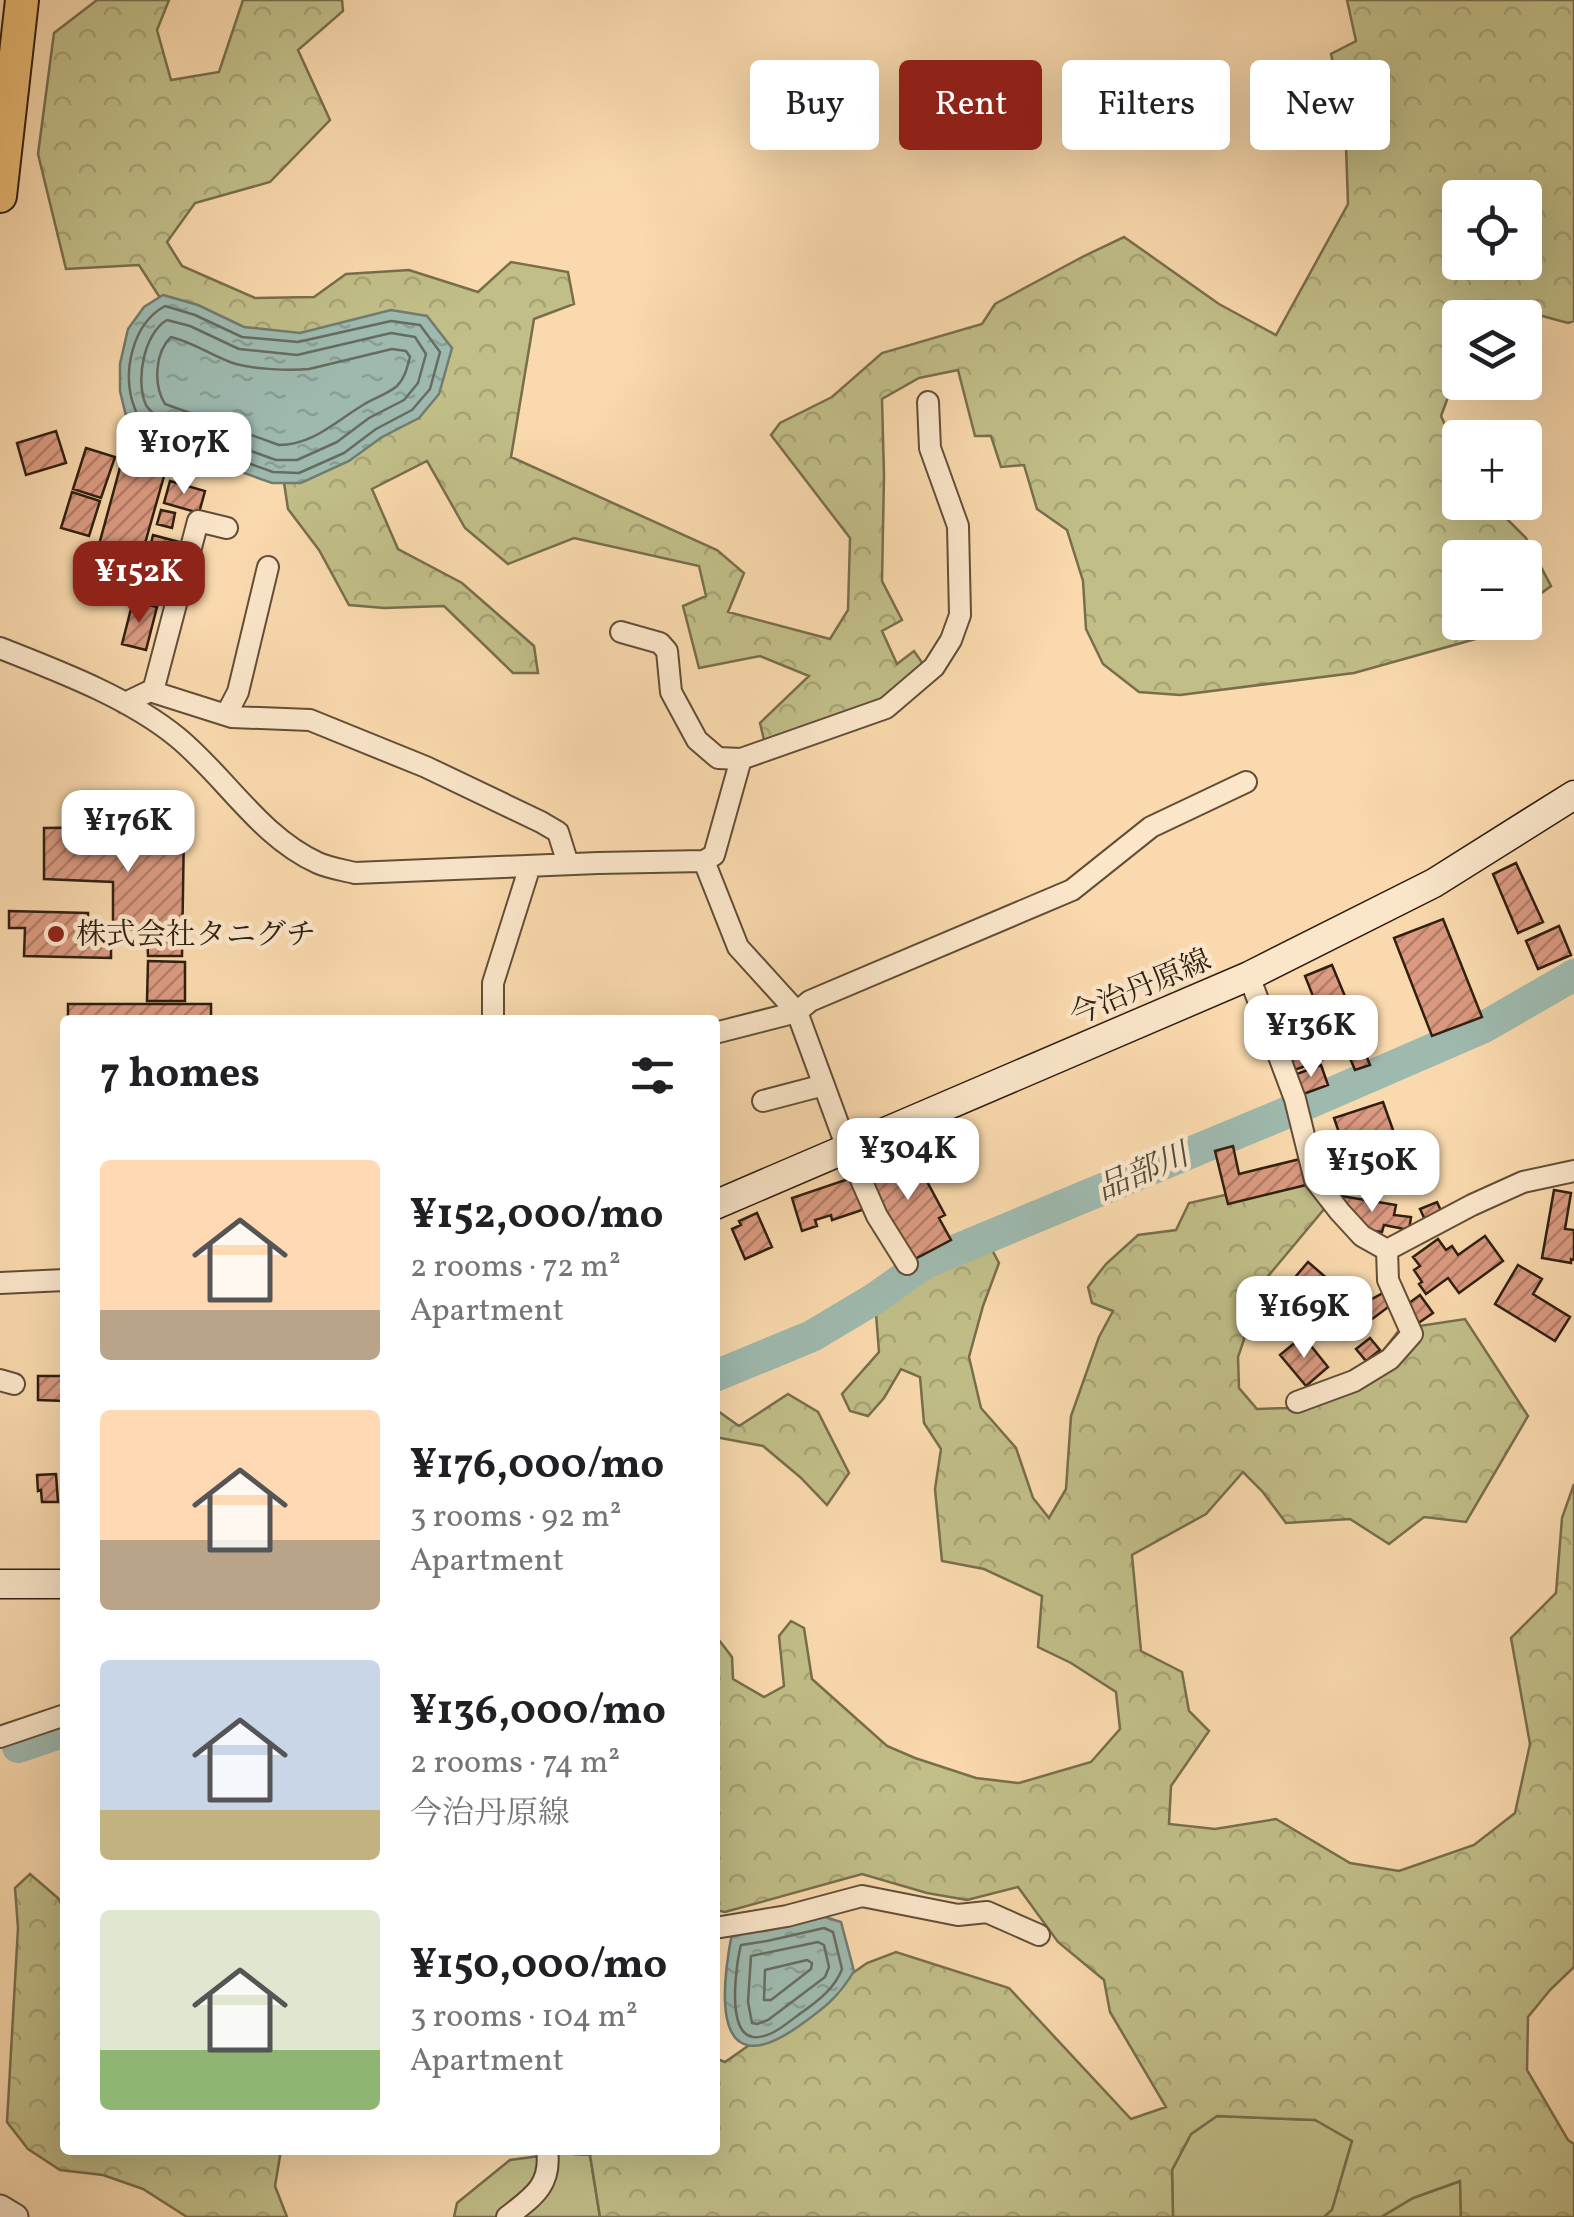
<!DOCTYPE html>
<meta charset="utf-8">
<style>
body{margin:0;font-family:Vollkorn,"Noto Serif JP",serif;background:#f6f6f6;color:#202124;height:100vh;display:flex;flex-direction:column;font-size:38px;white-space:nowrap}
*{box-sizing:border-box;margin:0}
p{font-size:32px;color:#757577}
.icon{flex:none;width:55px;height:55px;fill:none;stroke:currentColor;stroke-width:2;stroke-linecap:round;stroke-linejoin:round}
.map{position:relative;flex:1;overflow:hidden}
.panel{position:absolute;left:60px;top:1015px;width:660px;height:1140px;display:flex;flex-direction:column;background:#fff;border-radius:10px;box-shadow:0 10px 40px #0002}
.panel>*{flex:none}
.banner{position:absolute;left:750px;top:60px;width:672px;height:90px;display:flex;gap:20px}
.controls{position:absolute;left:1442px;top:180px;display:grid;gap:20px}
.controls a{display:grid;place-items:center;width:100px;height:100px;border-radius:10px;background:#fff;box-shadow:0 10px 40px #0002;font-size:50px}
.price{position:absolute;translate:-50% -85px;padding:0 22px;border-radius:20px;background:#fff;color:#222;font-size:32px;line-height:65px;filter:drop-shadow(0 2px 5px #0008)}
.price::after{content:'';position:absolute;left:50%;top:60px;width:30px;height:22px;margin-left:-15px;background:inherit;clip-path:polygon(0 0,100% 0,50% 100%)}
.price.current{background:#8f2418;color:#fff}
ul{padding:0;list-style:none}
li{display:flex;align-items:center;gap:30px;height:250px;padding:0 40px}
li span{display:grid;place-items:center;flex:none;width:280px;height:200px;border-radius:10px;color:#555}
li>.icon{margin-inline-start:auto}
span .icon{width:120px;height:120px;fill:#fffc;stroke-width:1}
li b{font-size:42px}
h2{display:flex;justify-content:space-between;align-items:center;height:120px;padding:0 40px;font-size:42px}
.tag{padding:0 35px;border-radius:10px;background:#fff;box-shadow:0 10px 40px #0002;font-size:35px;line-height:90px}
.tag.current{background:#8f2418;color:#fff}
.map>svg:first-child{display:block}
</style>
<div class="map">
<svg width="1574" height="2217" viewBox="0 0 1574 2217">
<defs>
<pattern id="forest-crowns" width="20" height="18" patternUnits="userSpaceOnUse" patternTransform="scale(2.5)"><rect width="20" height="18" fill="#c1be88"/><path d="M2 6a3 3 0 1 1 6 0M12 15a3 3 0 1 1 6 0" fill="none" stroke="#a6a374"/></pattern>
<pattern id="water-ripples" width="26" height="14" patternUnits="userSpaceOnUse" patternTransform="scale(2.5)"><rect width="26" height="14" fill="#9ebaaf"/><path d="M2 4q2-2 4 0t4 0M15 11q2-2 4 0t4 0" fill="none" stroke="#889f96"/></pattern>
<pattern id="building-hatch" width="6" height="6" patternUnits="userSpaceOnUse" patternTransform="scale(2.5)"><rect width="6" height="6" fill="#db9a81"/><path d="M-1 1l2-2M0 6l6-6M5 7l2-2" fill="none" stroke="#b27d68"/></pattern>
</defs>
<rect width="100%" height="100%" fill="#f9d9ad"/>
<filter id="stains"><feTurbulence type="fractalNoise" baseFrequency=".002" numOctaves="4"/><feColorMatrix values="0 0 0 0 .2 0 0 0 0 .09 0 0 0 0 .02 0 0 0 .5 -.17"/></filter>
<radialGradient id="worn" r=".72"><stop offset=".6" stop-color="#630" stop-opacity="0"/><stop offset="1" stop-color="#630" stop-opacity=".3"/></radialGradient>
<!-- green -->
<path fill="#c1be88" stroke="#786e4c" stroke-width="2.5" d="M1217 2116 1316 2120 1352 2141 1332 2210 1324 2217H1173L1172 2170 1191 2134Z
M562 2153 590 2155 600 2217H454L457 2203 510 2160Z
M1461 2181V2217H1381L1413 2198Z"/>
<!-- forest -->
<path fill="url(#forest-crowns)" stroke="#786e4c" stroke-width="2.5" fill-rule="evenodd" d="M97 0H169L157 30 171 80 219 72 243 0H342L343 11 298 50 330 120 270 182 195 203 167 242 182 266 255 298 314 297 346 274 409 270 478 292 511 262 568 272 574 304 534 319 511 457 717 550 744 573 728 612 830 639 848 610 850 538 771 435 780 423 832 397 882 353 982 324 995 304 1084 256 1124 237 1219 304 1276 335 1348 204 1345 117 1331 54 1356 41 1347 0H1574V321L1568 323 1520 310 1510 317 1460 318V365L1441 416 1460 457V502L1491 503 1526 538 1551 586 1525 605V558H1460V622L1500 623 1479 638 1354 673 1180 695 1139 692 1103 664 1086 629 1083 581 1067 530 1037 509 1024 465 1001 467 991 436H975L958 370 919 378 882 399 884 476 882 581 902 620 882 631 897 664 914 651 923 664 881 700 764 740 760 723 809 676 760 656 699 668 683 606 706 596 699 566 574 538 508 564 465 528 427 461 372 489 398 549 462 583 534 646 538 673H513L444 606 384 608 349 605 319 550 288 509 278 443 180 329 139 265 66 269 38 154 54 33ZM1460 198H1525V262H1460Z
M1306 1181 1325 1208 1259 1287 1249 1325 1238 1357 1239 1388 1257 1409 1289 1408 1351 1393 1400 1329 1465 1319 1528 1416 1466 1522 1424 1517 1389 1544 1350 1519 1286 1523 1262 1491 1243 1472 1206 1514 1132 1555 1141 1651 1182 1672 1189 1711 1209 1731 1171 1786 1169 1824 1215 1829 1276 1819 1350 1863 1399 1871 1474 1845 1515 1813 1530 1744 1511 1638 1556 1593 1562 1518 1574 1484V1967L1550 1990 1528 2017 1527 2070 1568 2140 1574 2144V2217H1461L1460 2181 1413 2198 1381 2217H1324L1332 2210 1352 2141 1315 2120 1217 2116 1191 2134 1172 2170 1173 2217H600L590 2155 562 2153 561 2150H715V2058L725 2062 867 1963 896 1952 1009 1988 1131 2119 1166 2107 1110 2012 1104 1980 1058 1942 1018 1887 967 1900 927 1893 862 1874 725 1912 715 1910V1635L732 1657 733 1679 764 1697 784 1686 779 1636 791 1621 804 1628 812 1679 887 1746 915 1758 976 1778 1019 1783 1091 1762 1120 1729 1116 1692 1071 1663 1038 1647 1042 1596 984 1569 942 1561 935 1489 941 1449 924 1423 920 1377 901 1369 884 1398 868 1416 850 1411 842 1394 879 1352 876 1314 928 1270 989 1244 999 1263 983 1306 969 1357 981 1408 1016 1448 1033 1498 1049 1518 1066 1489 1071 1416 1099 1337 1113 1311 1092 1303 1088 1287 1106 1264 1138 1235 1176 1230 1189 1203 1256 1188Z
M788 1394 818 1412 849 1473 827 1505 800 1477 763 1446 715 1437V1409L739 1426Z
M30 1874 58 1898 65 1911V2150H281L275 2186 287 2217H187L143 2189 103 2175 60 2170 28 2149 7 2122 18 1928 15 1888Z"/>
<!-- water -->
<path fill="url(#water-ripples)" stroke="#727c6f" stroke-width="2.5" d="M163 295 198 305 244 327 300 333 391 310 427 316 452 348 439 394 419 418 382 437 349 461 301 483H272L143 437 126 416 120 391V364L128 329 144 307Z
M825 1917 841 1922 854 1971C839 1997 823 2009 799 2026 711 2088 721 1990 732 1933L765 1931Z"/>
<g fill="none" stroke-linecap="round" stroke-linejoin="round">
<!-- shore -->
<path stroke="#676c60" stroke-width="2.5" d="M165 306 195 315 242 337 298 342 391 321 420 325 440 352 430 389 412 410 376 429 344 453 299 473 273 472 150 428C144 423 137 416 135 409 121 374 132 324 165 306Z
M167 320 190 326 239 349 297 355 391 333 415 337 426 354 418 383 404 400 369 418 337 442 297 460H276L158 418C155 415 148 409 146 405 135 381 144 333 167 320Z
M171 337C192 342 209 354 230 362 248 369 289 371 309 369L392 349 406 351 410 357C407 368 405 378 397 386 388 394 374 398 363 405 336 421 313 445 279 445L165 404C153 385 155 352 171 337Z
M824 1928 833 1932 842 1969C835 1988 818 2001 801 2013 788 2022 771 2039 753 2037 726 2033 736 1964 741 1945L767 1941Z
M818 1942 824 1945 829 1967 825 1977 768 2020 757 2024 752 2023 748 2002 751 1956Z
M807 1960 812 1963 811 1969 771 2000H764L765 1970Z"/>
<!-- river -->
<path stroke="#9ebaaf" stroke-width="32" d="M715 1376 812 1336 874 1299 925 1263 1281 1115 1484 1027 1574 975
M18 1747 65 1731"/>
</g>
<!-- building -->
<path fill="url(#building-hatch)" stroke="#301f10" stroke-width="2.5" d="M56 431 66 463 26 475 17 443Z
M86 448 115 457 101 498 73 489Z
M121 464 164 476 133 586 91 574Z
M170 481 205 491 199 513 164 503Z
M72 492 100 501 89 536 61 528Z
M161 510 175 513 172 528 157 524Z
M153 535 179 542 173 567 147 560Z
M133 601 157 607 146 650 122 644Z
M184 826 182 956H148L147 930 113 929V882L44 879V828Z
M1516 863 1543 922 1518 933 1493 874Z
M9 911 88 913V941L111 942V958L24 956 25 928H9Z
M1443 919 1482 1017 1432 1036 1394 938Z
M1559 926 1571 955 1538 969 1526 941Z
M148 961 185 962V1001H147Z
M1332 965 1354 1018 1326 1029 1305 976Z
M68 1004H211V1020H68Z
M1308 1023 1322 1060 1289 1072 1275 1035Z
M1364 1050 1370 1065 1355 1070 1349 1056Z
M1321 1065 1328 1085 1301 1095 1294 1075Z
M1383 1102 1398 1144 1375 1152 1371 1140 1354 1146 1352 1141 1343 1144 1334 1118Z
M908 1146 945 1215 939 1218 951 1240 911 1261 862 1170Z
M1233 1146 1239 1174 1304 1158 1310 1184 1228 1204 1215 1151Z
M1353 1148 1358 1166 1325 1175 1320 1157Z
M854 1177 865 1209 832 1220 831 1215 815 1220 817 1226 802 1231 792 1198Z
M1554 1190 1571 1193 1565 1229 1574 1230V1260L1571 1259V1263L1542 1258Z
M1341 1196 1396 1205 1394 1215 1411 1217 1409 1230 1384 1225 1382 1232 1359 1229 1339 1209Z
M1437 1202 1442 1213 1425 1220 1420 1209Z
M757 1213 772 1247 745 1259 732 1229 741 1225 739 1221Z
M1485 1236 1503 1261 1459 1293 1448 1278 1426 1294 1419 1284 1422 1282 1414 1270 1420 1266 1413 1257 1438 1239 1446 1250 1452 1246 1458 1255Z
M1308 1262 1330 1281 1313 1301 1291 1282Z
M1518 1265 1542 1279 1533 1294 1570 1317 1555 1341 1495 1304Z
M1383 1293 1391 1305 1344 1340 1321 1319 1347 1294 1359 1306Z
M1420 1295 1433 1313 1417 1324 1405 1306Z
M1303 1336 1328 1367 1306 1386 1280 1355Z
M1370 1338 1380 1350 1366 1361 1356 1349Z
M38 1376H65V1401L38 1400Z
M56 1474 58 1502H42L41 1490 38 1491 37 1475Z"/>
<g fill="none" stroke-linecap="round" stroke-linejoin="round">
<defs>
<path id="minor" d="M621 632 660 643 667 651 671 692 697 740 718 758 741 759
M0 648C58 671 128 697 177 737 226 777 259 836 318 863 329 868 343 870 355 873L598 863 704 861 714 855 741 759 886 708 934 667 951 640 960 615 958 526 930 448 928 402
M153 691 198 521 227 528
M125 703 150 691 232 717 310 720 426 767 541 822 558 832 568 864
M226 715 238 692 268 567
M704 861 738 947 797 1012 847 1148 877 1216 907 1264
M1249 976 1295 1099 1315 1180 1340 1212 1362 1236 1387 1250 1472 1205 1523 1182 1574 1171
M493 1020V983L530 866
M715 1033 797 1012 810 1001 1072 890 1151 827 1246 782
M763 1101 824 1085
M0 1283 65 1280
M0 1380 14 1384
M1297 1402 1354 1381 1390 1359 1412 1334 1388 1280 1387 1250
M0 1737 65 1715
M715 1928 787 1916 862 1896 958 1915 987 1912 1039 1935
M507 2217C533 2197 552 2185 547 2150"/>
<path id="tertiary" d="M0 2208 15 2217"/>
<path id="secondary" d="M715 1205 1249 976 1434 883 1574 795
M0 1584H65"/>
<path id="trunk" d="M0 196 22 0"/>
</defs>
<!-- minor casing -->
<use href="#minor" stroke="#624e37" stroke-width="24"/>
<!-- tertiary casing -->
<use href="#tertiary" stroke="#624e37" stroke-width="29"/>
<!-- secondary casing -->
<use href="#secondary" stroke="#301f10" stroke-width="31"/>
<!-- trunk casing -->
<use href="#trunk" stroke="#301f10" stroke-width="36"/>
<!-- minor -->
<use href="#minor" stroke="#fbe6ca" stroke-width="20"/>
<!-- tertiary -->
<use href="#tertiary" stroke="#fbe6ca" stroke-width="25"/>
<!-- secondary -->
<use href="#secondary" stroke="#fbe6ca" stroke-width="28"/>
<!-- trunk -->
<use href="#trunk" stroke="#ecbc76" stroke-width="32"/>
</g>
<!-- markers -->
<circle fill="#8f2418" stroke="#fbe6ca" stroke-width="4" cx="56" cy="934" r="10"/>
<g text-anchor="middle" stroke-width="9" stroke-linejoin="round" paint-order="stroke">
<!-- poi labels -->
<g font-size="30" fill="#301f10" stroke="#fbe6ca" text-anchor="start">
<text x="76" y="944">株式会社タニグチ</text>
</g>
<!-- street labels -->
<g font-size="30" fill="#301f10" stroke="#fbe6ca">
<text transform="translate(1140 987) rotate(-23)" y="10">今治丹原線</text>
</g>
<!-- water labels -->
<g font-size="32" font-style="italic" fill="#514e40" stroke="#fbe6ca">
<text transform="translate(1142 1171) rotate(-23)" y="11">品部川</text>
</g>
</g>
<rect width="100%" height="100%" filter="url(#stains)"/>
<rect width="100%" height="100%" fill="url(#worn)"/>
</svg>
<div class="controls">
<a><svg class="icon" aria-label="locate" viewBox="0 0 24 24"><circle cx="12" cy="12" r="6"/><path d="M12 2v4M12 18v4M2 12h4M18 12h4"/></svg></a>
<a><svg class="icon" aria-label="layers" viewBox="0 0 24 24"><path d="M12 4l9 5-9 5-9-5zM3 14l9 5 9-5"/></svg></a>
<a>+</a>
<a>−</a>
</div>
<b class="price" style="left:184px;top:497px">¥107K</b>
<b class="price current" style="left:139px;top:626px">¥152K</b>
<b class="price" style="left:128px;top:875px">¥176K</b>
<b class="price" style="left:1311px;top:1080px">¥136K</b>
<b class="price" style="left:908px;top:1203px">¥304K</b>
<b class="price" style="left:1372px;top:1215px">¥150K</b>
<b class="price" style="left:1304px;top:1361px">¥169K</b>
<div class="banner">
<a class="tag">Buy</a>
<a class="tag current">Rent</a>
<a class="tag">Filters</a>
<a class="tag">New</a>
</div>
<section class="panel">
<h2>7 homes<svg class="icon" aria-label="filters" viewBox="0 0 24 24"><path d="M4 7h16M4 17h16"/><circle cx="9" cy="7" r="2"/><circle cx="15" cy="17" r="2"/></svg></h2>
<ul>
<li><span style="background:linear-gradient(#ffd9b3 75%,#b9a48a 0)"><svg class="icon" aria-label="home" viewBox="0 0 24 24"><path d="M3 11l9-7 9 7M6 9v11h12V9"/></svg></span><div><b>¥152,000/mo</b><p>2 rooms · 72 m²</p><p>Apartment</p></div></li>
<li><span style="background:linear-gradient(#ffd9b3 65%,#b9a48a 0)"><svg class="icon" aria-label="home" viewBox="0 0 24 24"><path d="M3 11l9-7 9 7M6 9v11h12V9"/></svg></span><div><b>¥176,000/mo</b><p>3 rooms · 92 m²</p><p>Apartment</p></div></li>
<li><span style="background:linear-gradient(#c9d6e8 75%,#c2b280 0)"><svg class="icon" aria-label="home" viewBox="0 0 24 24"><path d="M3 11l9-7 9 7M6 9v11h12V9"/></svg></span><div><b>¥136,000/mo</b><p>2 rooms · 74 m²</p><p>今治丹原線</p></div></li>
<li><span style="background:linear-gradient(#dfe7d0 70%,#8fb573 0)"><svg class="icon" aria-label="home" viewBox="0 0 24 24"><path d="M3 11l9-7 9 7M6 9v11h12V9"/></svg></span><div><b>¥150,000/mo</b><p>3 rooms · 104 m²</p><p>Apartment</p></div></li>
</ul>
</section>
</div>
